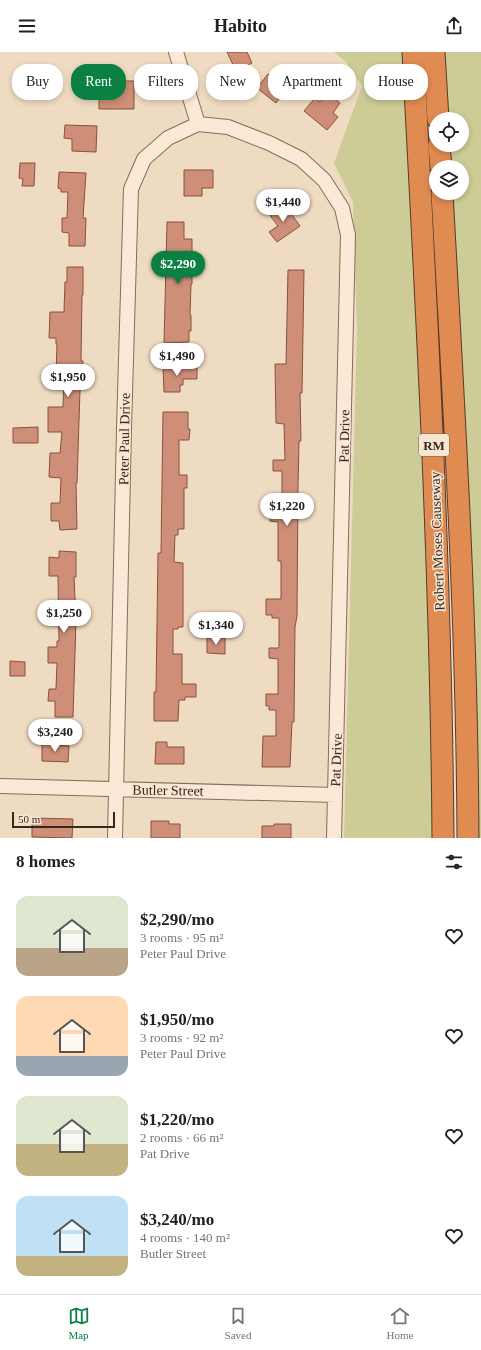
<!DOCTYPE html>
<meta charset="utf-8">
<style>
body{margin:0;font-family:Georgia,serif;background:#f2f2f2;color:#202124;height:100vh;display:flex;flex-direction:column;font-size:15px;white-space:nowrap}
*{box-sizing:border-box;margin:0}
p{font-size:13px;color:#757577}
.icon{flex:none;width:22px;height:22px;fill:none;stroke:currentColor;stroke-width:2;stroke-linecap:round;stroke-linejoin:round}
.map{position:relative;height:786px;overflow:hidden}
.side{display:flex;flex-direction:column;background:#fff;flex:1}
.side>*{flex:none}
.guide{position:absolute;left:12px;top:12px;width:457px;height:36px;display:flex;gap:8px}
.controls{position:absolute;left:429px;top:60px;display:grid;gap:8px}
.controls a{display:grid;place-items:center;width:40px;height:40px;border-radius:50%;background:#fff;box-shadow:0 2px 6px #0003;font-size:20px}
.scale{position:absolute;left:12px;bottom:10px;width:103px;box-sizing:border-box;padding-left:4px;border:2px solid #39261d;border-top:0;font-size:11px;line-height:14px;white-space:nowrap;color:#39261d;-webkit-text-stroke:3px #f6e6d2;paint-order:stroke}
.price{position:absolute;translate:-50% -34px;padding:0 9px;border-radius:14px;background:#fff;color:#222;font-size:13px;line-height:26px;filter:drop-shadow(0 1px 2px #0008)}
.price::after{content:'';position:absolute;left:50%;top:24px;width:12px;height:9px;margin-left:-6px;background:inherit;clip-path:polygon(0 0,100% 0,50% 100%)}
.price.active{background:#0b8043;color:#fff}
ul{padding:0;list-style:none}
li{display:flex;align-items:center;gap:12px;height:100px;padding:0 16px}
li span{display:grid;place-items:center;flex:none;width:112px;height:80px;border-radius:12px;color:#555}
li>.icon{margin-inline-start:auto}
span .icon{width:48px;height:48px;fill:#fffc;stroke-width:1}
li b{font-size:17px}
h2{display:flex;justify-content:space-between;align-items:center;height:48px;padding:0 16px;font-size:17px}
.tag{padding:0 14px;border-radius:16px;background:#fff;box-shadow:0 2px 6px #0003;font-size:14px;line-height:36px}
.tag.active{background:#0b8043;color:#fff}
header{display:flex;justify-content:space-between;align-items:center;height:52px;padding:0 16px;background:#fff;font-size:18px;font-weight:700}
.tabs{display:flex;justify-content:space-around;align-items:center;height:56px;border-top:1px solid #e0e0e0;background:#fff;font-size:11px;color:#757577}
.tabs a{display:grid;justify-items:center;gap:2px}
.tabs .active{color:#0b8043}
.map>svg:first-child{display:block}
</style>
<header><svg class="icon" aria-label="menu" viewBox="0 0 24 24"><path d="M4 6h16M4 12h16M4 18h16"/></svg>Habito<svg class="icon" aria-label="share" viewBox="0 0 24 24"><path d="M12 15V3M7 8l5-5 5 5M5 13v7h14v-7"/></svg></header>
<div class="map">
<svg width="481" height="786" viewBox="0 0 481 786">
<rect width="100%" height="100%" fill="#efdbc2"/>
<!-- green -->
<path fill="#cdcb96" d="M334 0H405L429 479 434 786H344L357 277 353 150 334 111 362 34 345 9Z
M444 0H481V786H479L476 634 468 459 451 141H462V115H450L449 93H462V67H447Z"/>
<!-- building -->
<path fill="#ce8e77" stroke="#89503e" d="M227 0H247L252 11 236 19Z
M281 17 294 27 276 51 257 36 268 22 273 26Z
M96 22H115V29H134V57H99V43H97Z
M327 41 340 51 333 61 338 65 327 78 304 59 315 46 320 50Z
M65 73 97 74 96 100 72 99V87L64 86Z
M20 111H35L34 134H22L23 127 19 126Z
M184 118H213V136H202V144H184Z
M59 120 86 121 83 166H86L85 194H69V181L62 180V166H67L68 140H61V137L58 136Z
M284 152 300 174 277 190 269 180 278 174 269 162Z
M167 170H184V187H192V232H191L190 263H191V279H189V290L164 291Z
M67 215H83V243H82L81 309H83L81 338H80L77 431H76L77 477 60 478 59 469H51V451H60L61 426 49 425 50 401H60L62 380H48V355H63L64 323H56L57 292H56V286H49L50 260H64L65 230H67Z
M288 218H304L302 341H300L301 389H299L298 436 297 564 295 575 294 670H292L290 715H262L263 684H276V658H269V654H266V642H278V607L269 606V596H278L279 595V566H272V563H266V547H281V509H278V470L270 469V455L282 456V419H273V408H285L284 372 276 371 275 312H286Z
M163 314 197 315V327H183V333H180V340H164Z
M163 360H188V377H190L189 388H179V423H187V436H184V477H178V483H175L174 510 183 511V575H178V577H173V602H182V632H196V645H185V648H179L178 669H154V640H156L158 501H161Z
M38 375V391H13V376Z
M59 499 76 500V525H74L76 569 73 665H55V649H48L49 637H56L57 611H48V595H57V589H59L58 524H49V505L59 506Z
M207 586H225V602L207 601Z
M10 609 25 610V624H10Z
M156 690H167V695H184V712H155Z
M42 692 69 694 68 710 42 709Z
M32 766 73 767 72 786 32 785Z
M151 769H169V772H180V786H151Z
M274 772H291V786H262V774H274Z"/>
<g fill="none" stroke-linecap="round" stroke-linejoin="round">
<defs>
<path id="minor" d="M176 0 198 72
M198 72 228 75 269 91 301 107 324 128 342 156 348 183 334 786
M0 734 335 743
M115 786 124 376 131 137 144 107 168 86 198 72"/>
<path id="highway" d="M413 0C427 262 441 524 443 786
M434 0 438 67
M439 93 441 115
M442 141C454 356 467 571 468 786"/>
</defs>
<!-- minor casing -->
<use href="#minor" stroke="#896b59" stroke-width="16"/>
<!-- highway casing -->
<use href="#highway" stroke="#573a2d" stroke-width="23"/>
<!-- minor -->
<use href="#minor" stroke="#f9e9d6" stroke-width="14"/>
<!-- highway -->
<use href="#highway" stroke="#e08b51" stroke-width="21"/>
</g>
<g text-anchor="middle" stroke-width="3" stroke-linejoin="round" paint-order="stroke">
<!-- shield labels -->
<rect fill="#f6e6d2" stroke="#726053" stroke-width="1" x="419" y="382" width="30" height="22" rx="3"/>
<g font-size="13" font-weight="bold" fill="#39261d">
<text x="434" y="398">RM</text>
</g>
<!-- street labels -->
<g font-size="14" fill="#39261d" stroke="#f6e6d2">
<text transform="translate(344 384) rotate(-89)" y="5">Pat Drive</text>
<text transform="translate(124 387) rotate(-89)" y="5">Peter Paul Drive</text>
<text transform="translate(437 489) rotate(-92)" y="5">Robert Moses Causeway</text>
<text transform="translate(336 708) rotate(-88)" y="5">Pat Drive</text>
<text transform="translate(168 738) rotate(1)" y="5">Butler Street</text>
</g>
</g>
</svg>
<div class="controls">
<a><svg class="icon" aria-label="locate" viewBox="0 0 24 24"><circle cx="12" cy="12" r="6"/><path d="M12 2v4M12 18v4M2 12h4M18 12h4"/></svg></a>
<a><svg class="icon" aria-label="layers" viewBox="0 0 24 24"><path d="M12 4l9 5-9 5-9-5zM3 14l9 5 9-5"/></svg></a>
</div>
<div class="scale">50 m</div>
<b class="price" style="left:283px;top:171px">$1,440</b>
<b class="price active" style="left:178px;top:233px">$2,290</b>
<b class="price" style="left:177px;top:325px">$1,490</b>
<b class="price" style="left:68px;top:346px">$1,950</b>
<b class="price" style="left:287px;top:475px">$1,220</b>
<b class="price" style="left:64px;top:582px">$1,250</b>
<b class="price" style="left:216px;top:594px">$1,340</b>
<b class="price" style="left:55px;top:701px">$3,240</b>
<div class="guide">
<a class="tag">Buy</a>
<a class="tag active">Rent</a>
<a class="tag">Filters</a>
<a class="tag">New</a>
<a class="tag">Apartment</a>
<a class="tag">House</a>
</div>
</div>
<section class="side">
<h2>8 homes<svg class="icon" aria-label="filters" viewBox="0 0 24 24"><path d="M4 7h16M4 17h16"/><circle cx="9" cy="7" r="2"/><circle cx="15" cy="17" r="2"/></svg></h2>
<ul>
<li><span style="background:linear-gradient(#dfe7d0 65%,#b9a48a 0)"><svg class="icon" aria-label="home" viewBox="0 0 24 24"><path d="M3 11l9-7 9 7M6 9v11h12V9"/></svg></span><div><b>$2,290/mo</b><p>3 rooms · 95 m²</p><p>Peter Paul Drive</p></div><svg class="icon" aria-label="heart" viewBox="0 0 24 24"><path d="M12 20l-8-8c-3-5 5-10 8-4 3-6 11-1 8 4z"/></svg></li>
<li><span style="background:linear-gradient(#ffd9b3 75%,#9aa5b1 0)"><svg class="icon" aria-label="home" viewBox="0 0 24 24"><path d="M3 11l9-7 9 7M6 9v11h12V9"/></svg></span><div><b>$1,950/mo</b><p>3 rooms · 92 m²</p><p>Peter Paul Drive</p></div><svg class="icon" aria-label="heart" viewBox="0 0 24 24"><path d="M12 20l-8-8c-3-5 5-10 8-4 3-6 11-1 8 4z"/></svg></li>
<li><span style="background:linear-gradient(#dfe7d0 60%,#c2b280 0)"><svg class="icon" aria-label="home" viewBox="0 0 24 24"><path d="M3 11l9-7 9 7M6 9v11h12V9"/></svg></span><div><b>$1,220/mo</b><p>2 rooms · 66 m²</p><p>Pat Drive</p></div><svg class="icon" aria-label="heart" viewBox="0 0 24 24"><path d="M12 20l-8-8c-3-5 5-10 8-4 3-6 11-1 8 4z"/></svg></li>
<li><span style="background:linear-gradient(#bfe0f5 75%,#c2b280 0)"><svg class="icon" aria-label="home" viewBox="0 0 24 24"><path d="M3 11l9-7 9 7M6 9v11h12V9"/></svg></span><div><b>$3,240/mo</b><p>4 rooms · 140 m²</p><p>Butler Street</p></div><svg class="icon" aria-label="heart" viewBox="0 0 24 24"><path d="M12 20l-8-8c-3-5 5-10 8-4 3-6 11-1 8 4z"/></svg></li>
</ul>
</section>
<nav class="tabs">
<a class="active"><svg class="icon" aria-label="map" viewBox="0 0 24 24"><path d="M3 6l6-2 6 2 6-2v14l-6 2-6-2-6 2zM9 4v14M15 6v14"/></svg>Map</a>
<a><svg class="icon" aria-label="saved" viewBox="0 0 24 24"><path d="M7 4h10v16l-5-4-5 4z"/></svg>Saved</a>
<a><svg class="icon" aria-label="home" viewBox="0 0 24 24"><path d="M3 11l9-7 9 7M6 9v11h12V9"/></svg>Home</a>
</nav>
